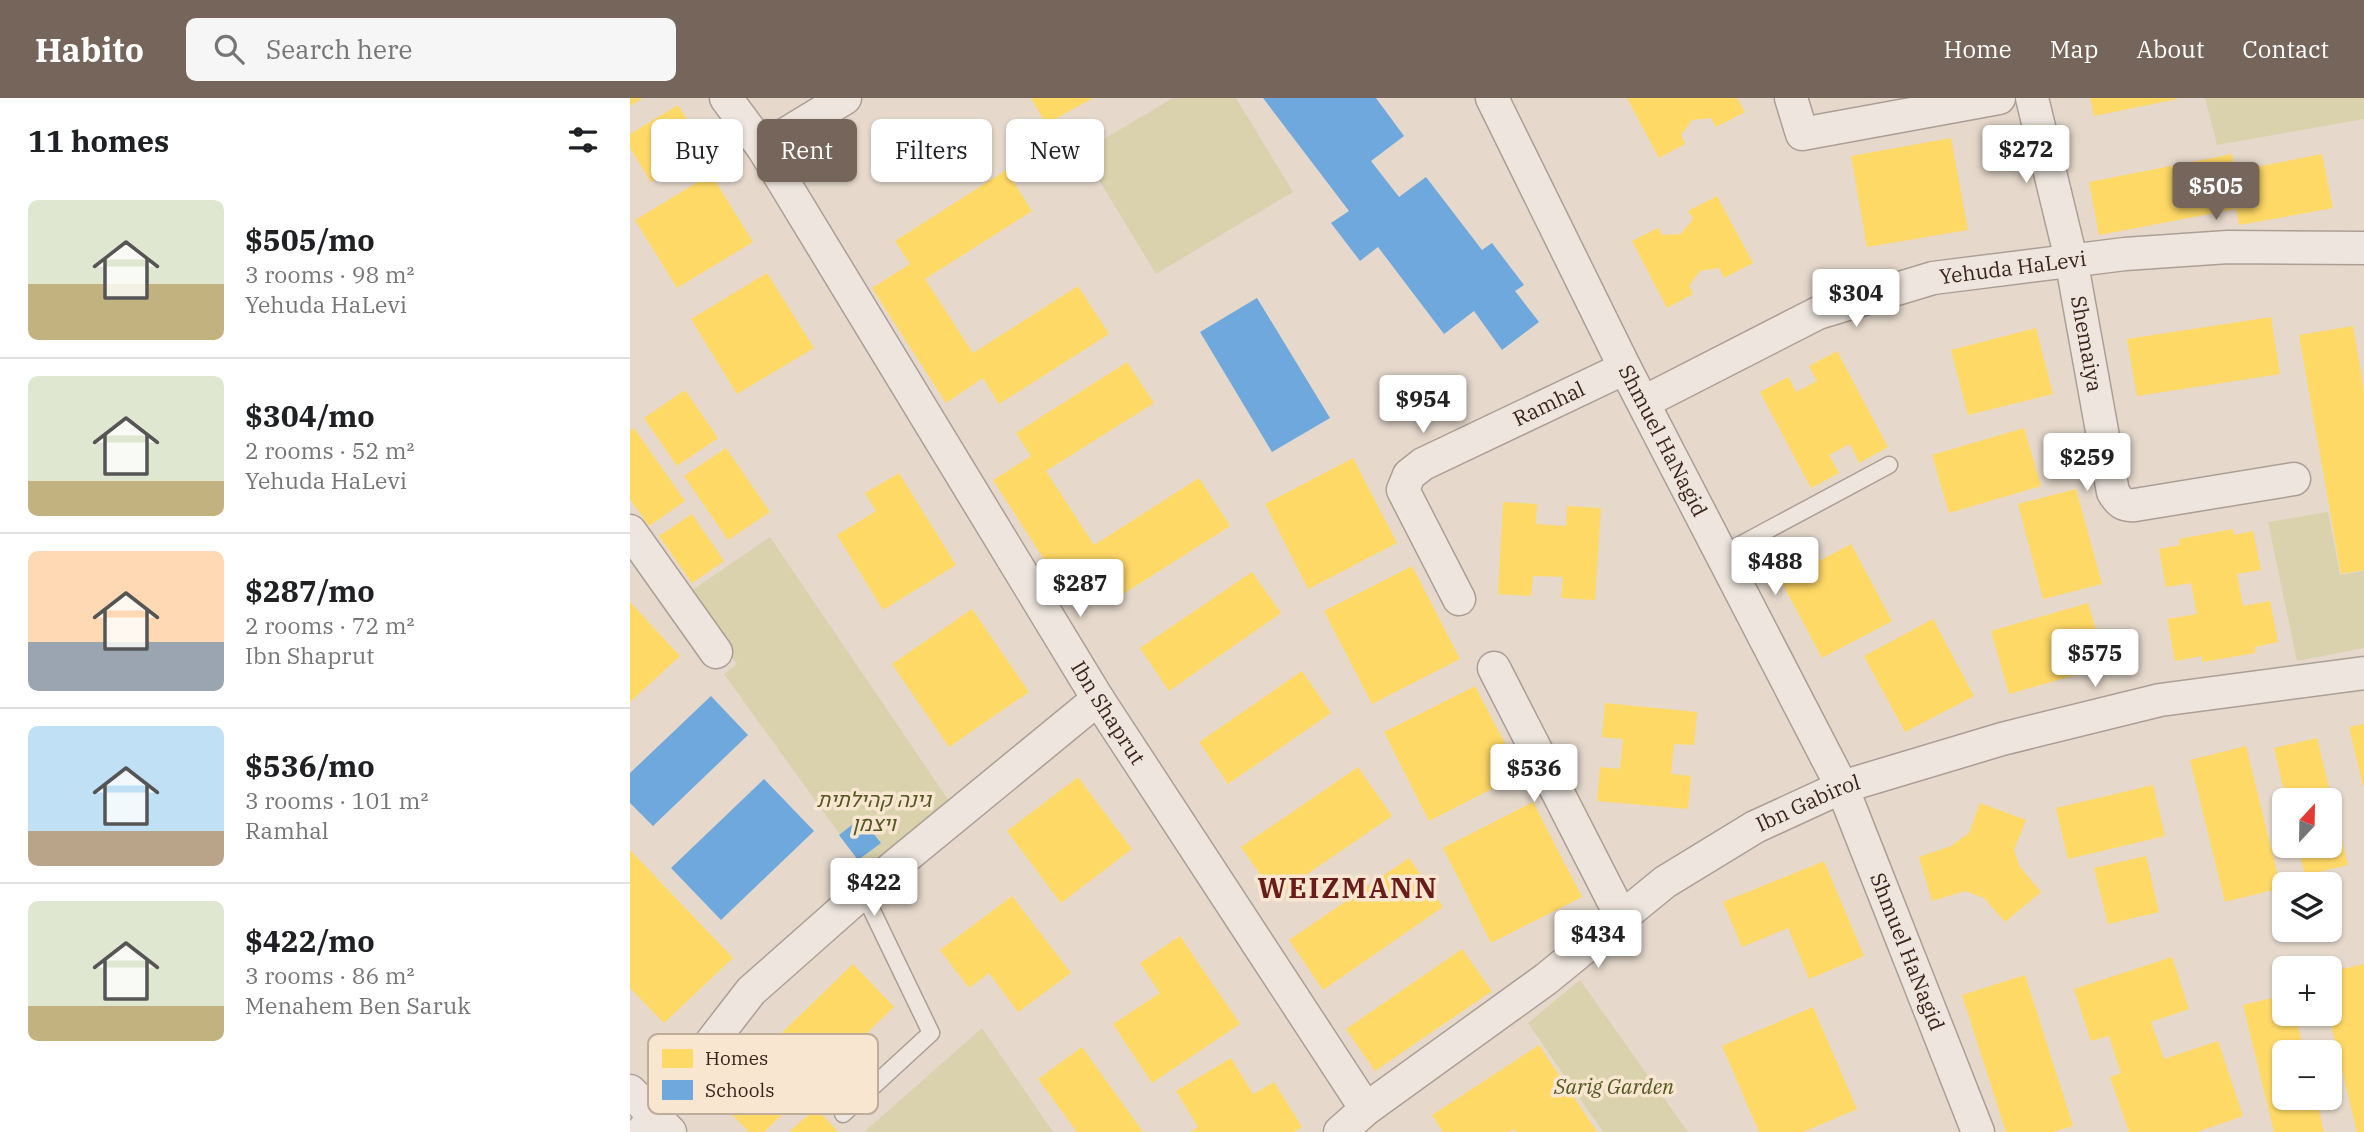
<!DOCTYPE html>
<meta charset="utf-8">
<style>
body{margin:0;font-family:"IBM Plex Serif",Heebo,serif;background:#f6f6f6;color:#202124;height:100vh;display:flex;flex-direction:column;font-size:26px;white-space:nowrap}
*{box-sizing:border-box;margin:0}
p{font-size:23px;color:#757577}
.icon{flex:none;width:38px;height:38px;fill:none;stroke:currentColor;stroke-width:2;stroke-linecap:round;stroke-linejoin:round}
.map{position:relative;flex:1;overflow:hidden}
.sheet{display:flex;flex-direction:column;background:#fff;width:630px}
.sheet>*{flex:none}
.top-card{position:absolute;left:21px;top:21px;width:665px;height:63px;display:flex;gap:14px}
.needle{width:46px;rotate:22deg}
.controls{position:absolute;left:1642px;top:690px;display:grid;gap:14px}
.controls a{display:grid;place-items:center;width:70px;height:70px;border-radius:10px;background:#fff;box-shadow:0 2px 5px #0004;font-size:35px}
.price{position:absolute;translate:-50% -60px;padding:0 16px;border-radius:7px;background:#fff;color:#222;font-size:23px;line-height:46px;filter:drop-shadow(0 2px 4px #0008)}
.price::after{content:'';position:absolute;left:50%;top:42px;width:21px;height:16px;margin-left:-10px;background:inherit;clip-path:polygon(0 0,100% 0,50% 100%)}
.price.selected{background:#76655a;color:#fff}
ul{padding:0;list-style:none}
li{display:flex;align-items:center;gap:21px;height:175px;padding:0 28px}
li+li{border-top:2px solid #e0e0e0}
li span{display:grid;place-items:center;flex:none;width:196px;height:140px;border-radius:10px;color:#555}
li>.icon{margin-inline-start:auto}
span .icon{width:84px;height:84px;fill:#fffc;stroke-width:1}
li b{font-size:30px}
h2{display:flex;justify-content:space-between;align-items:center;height:84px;padding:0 28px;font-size:30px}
.chip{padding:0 24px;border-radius:10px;background:#fff;box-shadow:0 2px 5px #0004;font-size:24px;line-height:63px}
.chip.selected{background:#76655a;color:#fff}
header{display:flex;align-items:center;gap:42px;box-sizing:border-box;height:98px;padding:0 35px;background:#76655a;color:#fff}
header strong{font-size:33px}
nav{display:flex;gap:38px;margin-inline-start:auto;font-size:24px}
.search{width:490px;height:63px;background:#f6f6f6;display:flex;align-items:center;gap:18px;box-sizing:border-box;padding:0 24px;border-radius:10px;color:#757577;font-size:26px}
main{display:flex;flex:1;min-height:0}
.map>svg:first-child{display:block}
</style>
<header>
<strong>Habito</strong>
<div class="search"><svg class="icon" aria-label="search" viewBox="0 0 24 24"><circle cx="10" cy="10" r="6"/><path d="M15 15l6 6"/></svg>Search here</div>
<nav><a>Home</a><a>Map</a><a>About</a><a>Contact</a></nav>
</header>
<main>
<section class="sheet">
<h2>11 homes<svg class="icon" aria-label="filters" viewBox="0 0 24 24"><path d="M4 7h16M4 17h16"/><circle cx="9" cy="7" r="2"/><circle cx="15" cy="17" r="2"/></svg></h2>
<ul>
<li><span style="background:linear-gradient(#dfe7d0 60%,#c2b280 0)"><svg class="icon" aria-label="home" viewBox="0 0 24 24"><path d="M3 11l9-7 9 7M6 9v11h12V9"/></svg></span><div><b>$505/mo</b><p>3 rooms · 98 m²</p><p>Yehuda HaLevi</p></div></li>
<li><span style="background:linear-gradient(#dfe7d0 75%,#c2b280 0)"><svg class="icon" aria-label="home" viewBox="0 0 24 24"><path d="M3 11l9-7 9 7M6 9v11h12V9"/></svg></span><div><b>$304/mo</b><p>2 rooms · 52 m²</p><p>Yehuda HaLevi</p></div></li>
<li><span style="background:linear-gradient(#ffd9b3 65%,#9aa5b1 0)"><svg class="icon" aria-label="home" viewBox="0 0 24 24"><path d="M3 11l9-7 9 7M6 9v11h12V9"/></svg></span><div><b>$287/mo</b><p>2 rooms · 72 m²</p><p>Ibn Shaprut</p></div></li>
<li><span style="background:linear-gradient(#bfe0f5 75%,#b9a48a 0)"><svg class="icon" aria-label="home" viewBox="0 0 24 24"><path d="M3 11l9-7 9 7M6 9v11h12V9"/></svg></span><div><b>$536/mo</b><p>3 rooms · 101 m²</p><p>Ramhal</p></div></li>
<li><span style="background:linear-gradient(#dfe7d0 75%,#c2b280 0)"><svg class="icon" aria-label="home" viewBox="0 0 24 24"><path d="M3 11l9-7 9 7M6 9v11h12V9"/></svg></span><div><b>$422/mo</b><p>3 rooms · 86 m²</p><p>Menahem Ben Saruk</p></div></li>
</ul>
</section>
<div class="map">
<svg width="1734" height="1034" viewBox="0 0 1734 1034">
<rect width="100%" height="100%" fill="#e6d9cc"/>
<!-- green -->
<path fill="#d9d2ad" d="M543 0H606L663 94 526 176 452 54Z
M1575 0H1734V21L1587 47Z
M1698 414 1710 477 1734 473V550L1667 563 1638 424Z
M140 439 321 706 237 774 94 576 107 566 57 496Z
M950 882 1058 1034H973L898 925Z
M352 930 423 1034H234Z"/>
<!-- homes -->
<path fill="#ffd966" d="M0 0H13L0 8Z
M401 0H463L416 26Z
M997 0H1107L1115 14 1086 29 1081 20 1062 22 1051 37 1055 46 1029 60Z
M1460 0H1547V1L1464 18Z
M48 7 75 51 21 84 0 50V36Z
M1321 40 1338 132 1237 149 1221 58Z
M1602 56 1605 73 1692 56 1703 110 1609 127 1606 111 1469 137 1459 84Z
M376 72 402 113 295 181 343 255 448 188 479 236 369 306 353 280 316 305 242 190 280 166 265 143Z
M81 76 123 144 47 190 5 122Z
M1087 98 1123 165 1094 180 1089 170 1070 173 1059 188 1063 196 1037 210 1002 143 1028 130 1032 137 1051 136 1063 121 1058 113Z
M137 175 184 250 107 296 61 221Z
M1641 219 1650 276 1507 298 1497 241Z
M1723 228 1734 292V472L1711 476 1669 237Z
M1406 230 1423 296 1338 317 1321 252Z
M1207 253 1258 349 1229 365 1220 346 1199 357 1209 375 1181 390 1130 294 1158 279 1166 294 1187 283 1179 268Z
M497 264 524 305 416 373 464 447 569 380 600 428 490 498 474 473 437 497 363 382 401 358 386 335Z
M55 292 88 340 47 368 14 320Z
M4 330 55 403 19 428 0 401V333Z
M1394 330 1411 388 1319 415 1302 357Z
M96 350 140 414 98 442 54 378Z
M723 360 767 445 678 491 635 406Z
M269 375 326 467 253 512 207 437 246 413 235 395Z
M1446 391 1472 486 1413 501 1388 406Z
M873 404 907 406 906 426 936 428 937 408 971 410 965 502 931 500 933 479 903 478 901 498 868 496Z
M62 416 94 463 62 485 29 438Z
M1603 431 1604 437 1623 433 1631 472 1607 476 1613 508 1640 503 1648 544 1625 549V555L1572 564V558L1545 563 1537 521 1567 516 1561 485 1536 489 1529 451 1550 447 1549 441Z
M1221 446 1262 523 1192 560 1151 483Z
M782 468 830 561 742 606 694 513Z
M622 474 651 515 539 593 510 550Z
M0 504 50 558 0 604Z
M1458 505 1477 568 1379 596 1361 533Z
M342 511 399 594 319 649 262 566Z
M1303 521 1344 598 1275 634 1234 558Z
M672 573 701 615 598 686 569 644Z
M845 588 891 676 799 723 754 634Z
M975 605 1067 614 1064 647 1044 646 1041 676 1061 678 1058 711 967 703 970 669 990 671 993 641 972 639Z
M1734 626V688H1733L1719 629Z
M1687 640 1718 767 1675 777 1667 747H1699V702H1656L1644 650Z
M1616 648 1651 790 1595 804 1560 662Z
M728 669 762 718 645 798 611 749Z
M448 679 502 751 431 805 377 733Z
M1523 687 1535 738 1438 761 1426 710Z
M903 704 952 799 861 845 813 750Z
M1350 705 1396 722 1384 752 1390 769 1411 794 1375 824 1354 800 1335 793 1302 803 1289 759 1321 748 1339 735Z
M0 752 103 860 34 925 0 890Z
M1516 758 1529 814 1478 826 1464 770Z
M779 760 813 809 693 892 659 842Z
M1194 763 1234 858 1179 881 1158 830 1112 849 1093 804Z
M382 798 441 875 388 914 359 875 339 890 310 852Z
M550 838 610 926 522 985 483 926 530 895 510 865Z
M832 851 862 893 745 973 716 931Z
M1542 859 1559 911 1521 924 1534 961 1588 943 1613 1018 1567 1034H1499L1480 979 1491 975 1479 938 1461 943 1444 891Z
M223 866 264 909 134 1034H119L85 999Z
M1734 866V1034H1727L1698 915 1699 874Z
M1395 877 1443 1028 1423 1034H1376L1332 897Z
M1654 897V915H1665L1674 954H1654V999H1686L1694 1034H1644L1613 907Z
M1183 909 1227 1011 1173 1034H1129L1092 948Z
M909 947 967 1034H886L884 1031 879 1034H813L802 1017Z
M452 949 513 1034H447L408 981Z
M601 960 623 996 644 984 672 1029 664 1034H560L568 1029 546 993Z
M186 1010 208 1034H159Z"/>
<!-- schools -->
<path fill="#6fa8dc" d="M633 0H746L774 38 741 63 769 99 796 79 852 152 862 145 894 187 885 193 909 224 872 252 844 213 814 236 748 149 730 163 701 125 719 113Z
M627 200 700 320 642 354 570 234Z
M81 598 118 637 23 728 0 705V675Z
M134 681 184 733 91 822 41 770Z
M231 720 251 745 228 762 209 737Z"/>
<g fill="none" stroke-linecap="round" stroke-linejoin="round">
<defs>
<path id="lane" d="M1093 456 1259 367
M213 1016 301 935 233 794"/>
<g id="street">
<path id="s1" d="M96 0 133 50 468 601 736 1011"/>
<path id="s2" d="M862 0 995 270 1212 689 1348 1034"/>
<path d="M1161 0 1172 36 1369 0"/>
<path id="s3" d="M1402 0 1441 161 1483 394C1489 404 1493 408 1505 407L1664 381"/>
<path d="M133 50 215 0"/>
<path id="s4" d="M1014 304 1188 215 1303 180 1495 156 1598 149 1734 150"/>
<path d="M0 433 86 554"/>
<path id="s5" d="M829 501 773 392 779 377 793 366 995 270"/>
<path d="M864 570 991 818"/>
<path d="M0 993 40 1034"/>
<path d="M12 1034 121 893 233 794 468 601"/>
<path id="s6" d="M710 1034 736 1011 916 881 1035 784 1125 729 1212 689 1372 641 1530 602 1734 575"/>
</g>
</defs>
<!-- lane casing -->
<use href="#lane" stroke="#ab9f95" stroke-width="19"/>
<!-- street casing -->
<use href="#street" stroke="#ab9f95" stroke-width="35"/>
<!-- lane -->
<use href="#lane" stroke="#eee6de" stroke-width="16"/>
<!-- street -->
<use href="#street" stroke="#eee6de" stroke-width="32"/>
</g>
<g text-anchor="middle" stroke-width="7" stroke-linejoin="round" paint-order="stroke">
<!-- street labels -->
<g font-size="21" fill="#3a261d" stroke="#f8e6d1">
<text dy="7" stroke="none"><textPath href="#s4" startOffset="396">Yehuda HaLevi</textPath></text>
<text dy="7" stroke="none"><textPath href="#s3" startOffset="252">Shemaiya</textPath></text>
<text dy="7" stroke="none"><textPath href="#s5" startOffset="296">Ramhal</textPath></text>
<text dy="7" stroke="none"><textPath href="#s2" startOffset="383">Shmuel HaNagid</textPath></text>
<text dy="7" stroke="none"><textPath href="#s1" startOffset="724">Ibn Shaprut</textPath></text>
<text dy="7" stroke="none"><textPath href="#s6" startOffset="574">Ibn Gabirol</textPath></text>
<text dy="7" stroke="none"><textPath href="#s2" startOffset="950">Shmuel HaNagid</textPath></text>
</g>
<!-- park labels -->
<g font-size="21" font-style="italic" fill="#535822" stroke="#f8e6d1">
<text x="244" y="709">גינה קהילתית<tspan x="244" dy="24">ויצמן</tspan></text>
<text x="984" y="996">Sarig Garden</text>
</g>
<!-- district labels -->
<g font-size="28" font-weight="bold" letter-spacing="2" fill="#691c19" stroke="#f8e6d1">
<text x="718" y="800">WEIZMANN</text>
</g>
</g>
<!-- legend -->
<rect x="18" y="936" width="230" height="80" rx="10" fill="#f8e6d1" stroke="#bfac9b" stroke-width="2"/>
<rect x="32" y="951" width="31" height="19" fill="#ffd966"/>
<rect x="32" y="982" width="31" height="20" fill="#6fa8dc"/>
<g font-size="19" fill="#3a261d">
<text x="75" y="967">Homes</text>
<text x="75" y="999">Schools</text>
</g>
</svg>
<div class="controls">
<a><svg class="needle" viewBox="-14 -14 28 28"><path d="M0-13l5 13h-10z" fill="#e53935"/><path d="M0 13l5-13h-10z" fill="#757577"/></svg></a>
<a><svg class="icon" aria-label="layers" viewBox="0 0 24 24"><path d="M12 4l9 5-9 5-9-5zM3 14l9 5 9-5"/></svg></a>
<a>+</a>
<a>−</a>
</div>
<b class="price" style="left:1396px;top:87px">$272</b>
<b class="price selected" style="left:1586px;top:124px">$505</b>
<b class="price" style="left:1226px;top:231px">$304</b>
<b class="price" style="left:793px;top:337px">$954</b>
<b class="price" style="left:1457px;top:395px">$259</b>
<b class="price" style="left:1145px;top:499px">$488</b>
<b class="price" style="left:450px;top:521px">$287</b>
<b class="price" style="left:1465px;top:591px">$575</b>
<b class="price" style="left:904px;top:706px">$536</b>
<b class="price" style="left:244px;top:820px">$422</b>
<b class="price" style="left:968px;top:872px">$434</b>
<div class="top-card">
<a class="chip">Buy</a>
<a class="chip selected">Rent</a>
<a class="chip">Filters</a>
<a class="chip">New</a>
</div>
</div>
</main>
